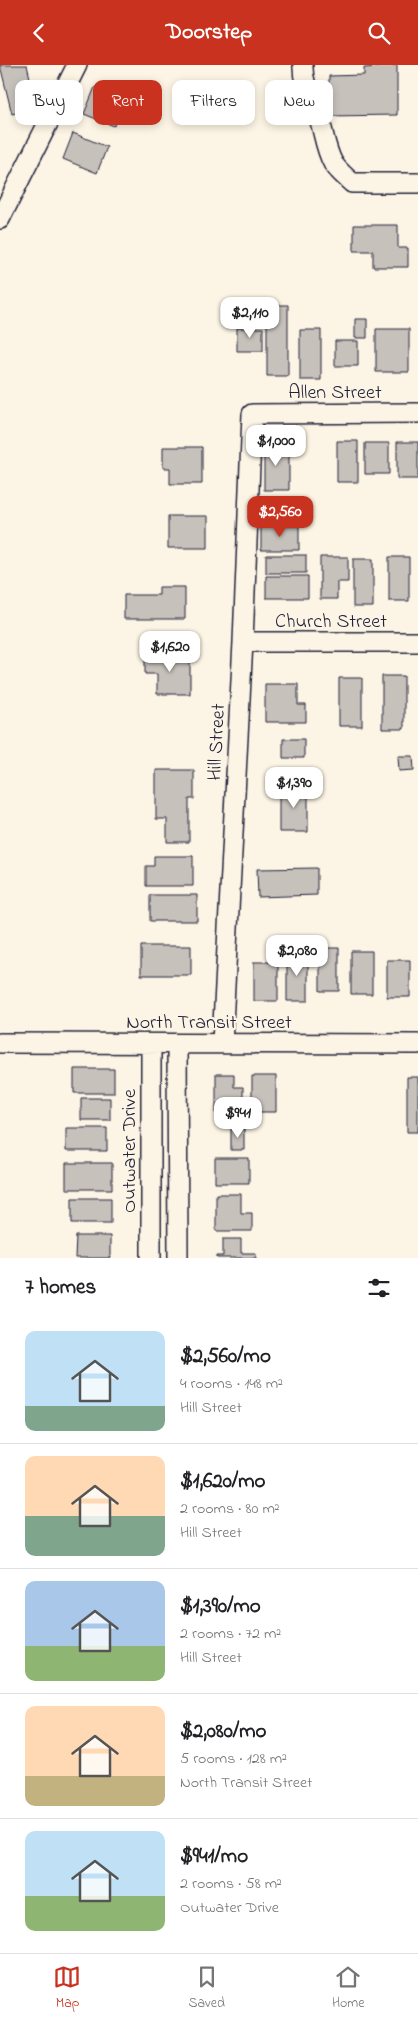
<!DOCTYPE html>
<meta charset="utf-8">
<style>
body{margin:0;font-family:"Indie Flower",sans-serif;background:#f2f2f2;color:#202124;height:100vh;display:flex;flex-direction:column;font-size:19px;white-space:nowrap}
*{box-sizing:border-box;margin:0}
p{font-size:16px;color:#757577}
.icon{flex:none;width:28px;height:28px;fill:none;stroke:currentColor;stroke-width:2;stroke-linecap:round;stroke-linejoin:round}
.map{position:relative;height:1193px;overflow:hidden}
.sheet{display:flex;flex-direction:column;background:#fff;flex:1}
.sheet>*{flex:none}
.hud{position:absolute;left:15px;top:15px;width:389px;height:45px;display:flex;gap:10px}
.price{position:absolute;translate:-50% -42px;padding:0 11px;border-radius:10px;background:#fff;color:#222;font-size:16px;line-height:32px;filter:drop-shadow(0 1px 2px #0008)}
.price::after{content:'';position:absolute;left:50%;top:30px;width:15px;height:11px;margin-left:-8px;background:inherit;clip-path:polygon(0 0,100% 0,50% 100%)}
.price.active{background:#c8321e;color:#fff}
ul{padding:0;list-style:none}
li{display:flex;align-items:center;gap:15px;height:125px;padding:0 25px}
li+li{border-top:1px solid #e0e0e0}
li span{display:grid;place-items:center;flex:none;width:140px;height:100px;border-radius:10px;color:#555}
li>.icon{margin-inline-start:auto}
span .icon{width:60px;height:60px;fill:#fffc;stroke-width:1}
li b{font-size:21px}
h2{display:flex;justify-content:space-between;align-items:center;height:60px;padding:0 25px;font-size:21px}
.pill{padding:0 18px;border-radius:10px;background:#fff;box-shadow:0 2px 8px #0003;font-size:18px;line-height:45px}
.pill.active{background:#c8321e;color:#fff}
header{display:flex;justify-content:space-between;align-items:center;height:65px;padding:0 25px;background:#c8321e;color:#fff;font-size:22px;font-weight:700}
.tabs{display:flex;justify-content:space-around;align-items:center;height:70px;border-top:1px solid #e0e0e0;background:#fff;font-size:14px;color:#757577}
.tabs a{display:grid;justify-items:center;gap:2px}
.tabs .active{color:#c8321e}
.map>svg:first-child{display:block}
</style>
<header><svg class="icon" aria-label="back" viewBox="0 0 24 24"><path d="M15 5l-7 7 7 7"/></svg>Doorstep<svg class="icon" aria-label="search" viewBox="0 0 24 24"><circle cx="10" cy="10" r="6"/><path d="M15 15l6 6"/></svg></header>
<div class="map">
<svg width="418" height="1193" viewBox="0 0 418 1193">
<rect width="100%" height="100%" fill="#fcf5e5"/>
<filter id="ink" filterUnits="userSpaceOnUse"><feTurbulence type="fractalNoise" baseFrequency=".02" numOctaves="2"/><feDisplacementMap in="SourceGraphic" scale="10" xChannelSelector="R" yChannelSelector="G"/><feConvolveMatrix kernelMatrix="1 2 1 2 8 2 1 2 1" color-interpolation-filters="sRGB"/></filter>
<g filter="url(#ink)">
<!-- building -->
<path fill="#c6c1bb" stroke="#22223b" d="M0 0H27L32 22 20 25 25 46 12 49Z
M377 0H397V50L329 51V11L364 10V3L377 2Z
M95 22 125 34 114 61 84 49Z
M73 68 107 82 97 108 63 94Z
M354 160H398V183H408V202H373V186H354Z
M267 240H288V311H267Z
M355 254H367V273H355Z
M237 263H263V286H237Z
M376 264H409V307H376Z
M300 265H321V315H300Z
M335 276H358V301H335Z
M337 376H358V417H337Z
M397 377H418V414H397Z
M365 378H389V409H365Z
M264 380H289V425H264Z
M163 382H202V419H170V403H163Z
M168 451H208V483H168Z
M261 461H299V485H261Z
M266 490H306V508H266Z
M320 492H348V517H337V534H320Z
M389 492H409V536H389Z
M353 494H373V542H353Z
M266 511H308V533H266Z
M159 522H185V554H124V530H159Z
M145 590H190V629H157V609H145Z
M382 611H404V664H382Z
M339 613H362V661H339Z
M265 619H298V640H306V657H265Z
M283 674H304V693H283Z
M398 691H413L414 705 399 706Z
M156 705H194V734H189V777H167V754H156Z
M279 721H308V767H279Z
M154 791H193V821H146V801H154Z
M317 803V830L258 832 257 804Z
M150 830H197V856H150Z
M141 881H191V910H141Z
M320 883H339V926H320Z
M351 886H372V929H351Z
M287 889H308V936H287Z
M387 895H410V932H387Z
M254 897H278V936H254Z
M74 1004H114V1028H74Z
M216 1009H234V1022H243V1049H216Z
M252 1011H276V1047H252Z
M407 1012H418V1067H407Z
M81 1033H110V1055H81Z
M66 1063H107V1086H66Z
M231 1064H244V1085H231Z
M215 1093H249V1118H215Z
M66 1098H112V1124H66Z
M216 1129H241V1148H252V1166H216Z
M72 1133H111V1158H72Z
M76 1171H110V1193H75Z
M223 1174H241V1188H256V1193H217V1191H223Z"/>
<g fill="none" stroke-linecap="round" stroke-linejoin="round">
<defs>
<path id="minor" d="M303 0C302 19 313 35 319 53 324 68 325 83 333 98 337 105 346 112 352 118H418
M0 154 77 0
M243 577H418
M0 978 418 979
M222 978 243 577 252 349 418 348
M151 979V1193
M177 980 178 1193"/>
</defs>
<!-- minor casing -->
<use href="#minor" stroke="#22223b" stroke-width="22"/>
<!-- minor -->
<use href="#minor" stroke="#fcf5e5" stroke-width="19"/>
</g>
</g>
<g text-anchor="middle" stroke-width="4.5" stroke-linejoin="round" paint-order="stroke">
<!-- street labels -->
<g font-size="20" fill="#22223b" stroke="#fcf5e5">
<text x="335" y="333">Allen Street</text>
<text x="331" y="562">Church Street</text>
<text transform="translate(215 677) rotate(-87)" y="7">Hill Street</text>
<text x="209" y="963">North Transit Street</text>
<text transform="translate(128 1086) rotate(-90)" y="7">Outwater Drive</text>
</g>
</g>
</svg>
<b class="price" style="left:250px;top:274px">$2,110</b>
<b class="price" style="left:276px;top:402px">$1,000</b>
<b class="price active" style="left:280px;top:473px">$2,560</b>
<b class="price" style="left:170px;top:608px">$1,620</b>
<b class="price" style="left:294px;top:744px">$1,390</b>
<b class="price" style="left:297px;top:912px">$2,080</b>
<b class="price" style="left:238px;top:1074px">$941</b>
<div class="hud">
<a class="pill">Buy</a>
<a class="pill active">Rent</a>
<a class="pill">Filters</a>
<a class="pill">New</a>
</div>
</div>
<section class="sheet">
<h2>7 homes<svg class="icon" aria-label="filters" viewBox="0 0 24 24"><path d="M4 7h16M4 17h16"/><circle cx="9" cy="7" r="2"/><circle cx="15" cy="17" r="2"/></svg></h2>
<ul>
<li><span style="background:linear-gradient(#bfe0f5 75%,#7fa58c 0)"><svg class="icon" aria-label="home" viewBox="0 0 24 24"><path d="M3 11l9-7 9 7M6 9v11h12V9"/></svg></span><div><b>$2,560/mo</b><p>4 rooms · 148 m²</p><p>Hill Street</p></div></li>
<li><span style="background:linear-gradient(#ffd9b3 60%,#7fa58c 0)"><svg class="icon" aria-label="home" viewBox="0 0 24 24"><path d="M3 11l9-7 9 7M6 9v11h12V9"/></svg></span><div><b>$1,620/mo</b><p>2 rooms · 80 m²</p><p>Hill Street</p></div></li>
<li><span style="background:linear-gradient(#a9c7e8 65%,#8fb573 0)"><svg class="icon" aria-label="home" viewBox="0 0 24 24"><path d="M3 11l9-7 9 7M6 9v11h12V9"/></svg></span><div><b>$1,390/mo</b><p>2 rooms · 72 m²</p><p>Hill Street</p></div></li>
<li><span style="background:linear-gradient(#ffd9b3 70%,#c2b280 0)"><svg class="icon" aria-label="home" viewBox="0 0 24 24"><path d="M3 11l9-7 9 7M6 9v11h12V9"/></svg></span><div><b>$2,080/mo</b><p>5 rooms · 128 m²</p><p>North Transit Street</p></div></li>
<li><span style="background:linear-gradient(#bfe0f5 65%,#8fb573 0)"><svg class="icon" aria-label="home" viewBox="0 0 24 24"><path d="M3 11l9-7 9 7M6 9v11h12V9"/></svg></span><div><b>$941/mo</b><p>2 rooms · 58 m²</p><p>Outwater Drive</p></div></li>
</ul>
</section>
<nav class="tabs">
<a class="active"><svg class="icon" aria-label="map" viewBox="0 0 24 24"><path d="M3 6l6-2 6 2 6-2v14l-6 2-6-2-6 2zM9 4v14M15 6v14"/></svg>Map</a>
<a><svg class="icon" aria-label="saved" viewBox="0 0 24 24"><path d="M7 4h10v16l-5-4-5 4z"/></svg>Saved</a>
<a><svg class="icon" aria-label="home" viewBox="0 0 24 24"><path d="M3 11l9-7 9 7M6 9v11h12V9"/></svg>Home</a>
</nav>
